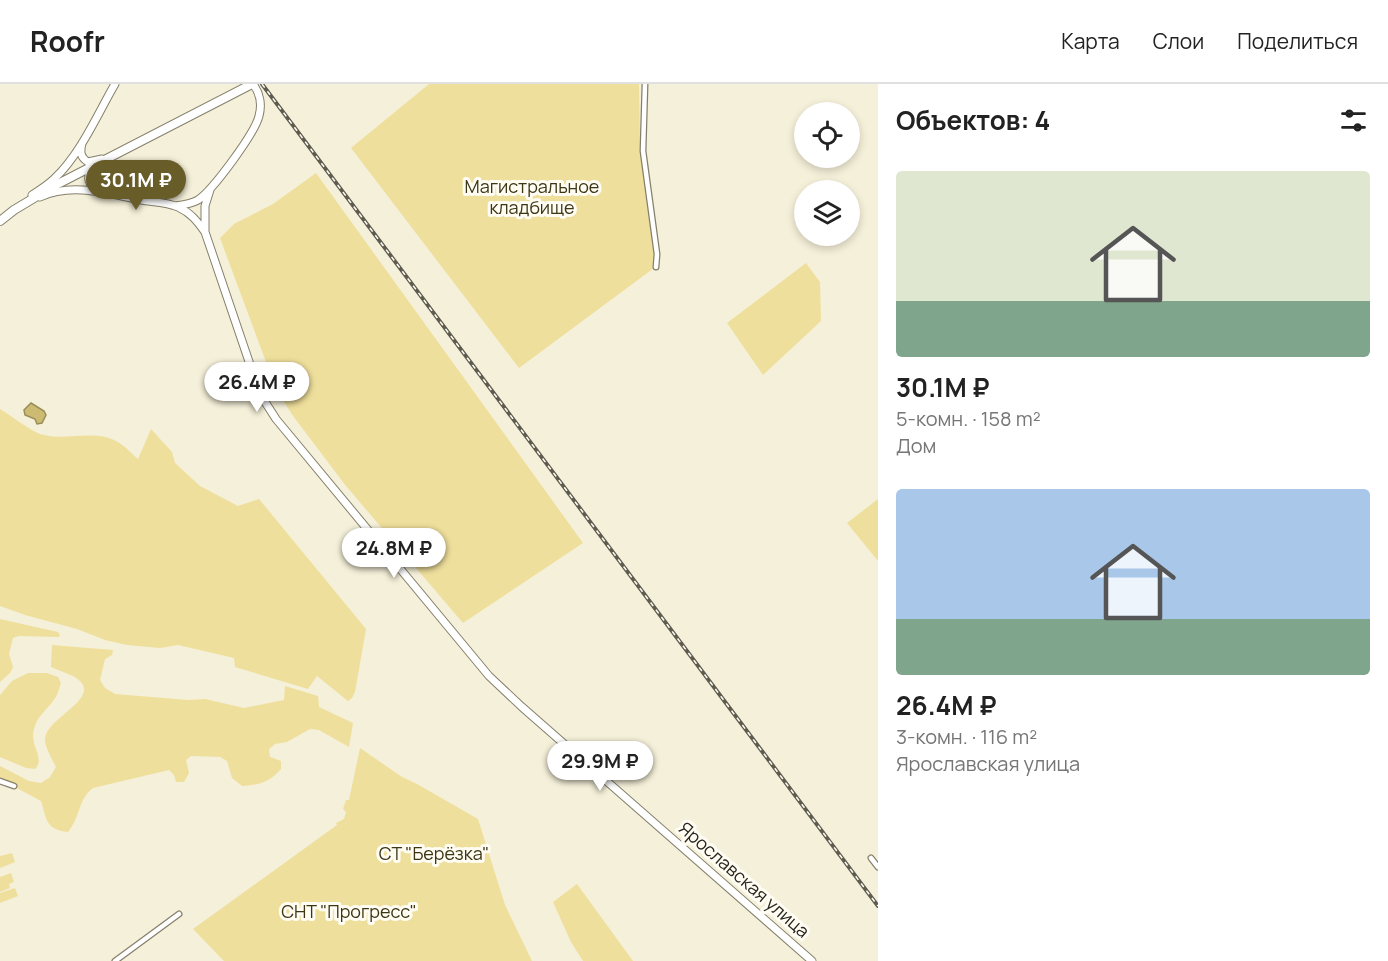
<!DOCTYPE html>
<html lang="ru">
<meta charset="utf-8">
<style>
body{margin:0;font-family:Manrope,sans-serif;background:#f6f6f6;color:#222;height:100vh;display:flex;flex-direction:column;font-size:22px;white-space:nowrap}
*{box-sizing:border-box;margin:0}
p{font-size:20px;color:#767676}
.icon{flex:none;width:33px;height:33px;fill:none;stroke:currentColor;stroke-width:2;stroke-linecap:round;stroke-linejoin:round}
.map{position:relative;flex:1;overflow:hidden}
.drawer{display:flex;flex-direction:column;background:#fff;width:510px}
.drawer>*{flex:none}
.controls{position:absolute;left:794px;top:18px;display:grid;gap:12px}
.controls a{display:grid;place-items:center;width:66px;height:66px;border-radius:50%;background:#fff;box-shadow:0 3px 9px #0003;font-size:30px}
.price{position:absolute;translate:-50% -51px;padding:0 14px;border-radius:21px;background:#fff;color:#222;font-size:20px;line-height:39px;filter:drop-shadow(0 2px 3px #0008)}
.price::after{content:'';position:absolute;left:50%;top:36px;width:18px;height:14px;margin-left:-9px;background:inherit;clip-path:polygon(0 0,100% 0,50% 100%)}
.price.selected{background:#685c29;color:#fff}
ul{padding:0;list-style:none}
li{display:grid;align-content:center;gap:12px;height:318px;padding:0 18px}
li span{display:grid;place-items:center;height:186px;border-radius:6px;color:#555}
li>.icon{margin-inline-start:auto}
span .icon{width:108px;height:108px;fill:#fffc;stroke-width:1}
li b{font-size:26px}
h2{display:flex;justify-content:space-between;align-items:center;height:72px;padding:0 18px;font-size:26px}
header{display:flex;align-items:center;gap:36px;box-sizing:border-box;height:84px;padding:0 30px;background:#fff;border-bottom:2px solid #e0e0e0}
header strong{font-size:28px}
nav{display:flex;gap:33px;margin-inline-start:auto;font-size:21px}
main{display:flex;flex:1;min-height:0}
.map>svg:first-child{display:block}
</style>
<header>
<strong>Roofr</strong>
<nav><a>Карта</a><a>Слои</a><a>Поделиться</a></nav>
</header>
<main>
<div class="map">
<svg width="878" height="877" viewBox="0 0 878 877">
<rect width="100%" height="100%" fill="#f5f0d9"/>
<!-- green -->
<path fill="#efdf9c" d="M429 0H639L640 63 656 179 654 184 519 284 351 64Z
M316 89 583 459 463 539 346 402 293 332 276 305 220 154 234 140 273 120Z
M806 179 820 198 821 237 763 291 727 239Z
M0 325C10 331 31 347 40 350 65 358 92 345 116 357 124 361 131 369 138 375L151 345 172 368 175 379 200 402 238 422 259 415 366 545 355 608 352 614 348 617 317 592 308 605 235 583 234 574 178 561 160 564 127 561 105 556 77 545 25 531 0 522Z
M878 415V477L847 439Z
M0 535 58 548 60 551 59 553 19 552 13 554 9 570 13 583 10 589 0 598Z
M52 561 113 566 112 571 105 575 100 596 105 604 115 610 188 616 205 615 244 624 284 616 285 602 318 612 319 623 353 639 349 663 319 646 310 645 287 658 275 660 269 665 270 673 281 677V685C270 698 259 701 242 702L232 694 227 677 220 673 191 672 186 676 189 689 184 698H176L174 691 169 686 93 704C78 715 80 734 68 748 46 745 47 737 41 717L0 695V682L29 697 41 699 50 693 56 683C52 675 46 665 45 657 42 634 110 613 73 592 66 589 58 586 51 583Z
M28 589H47L58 593 61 599C59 605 57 613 53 617 46 627 37 632 34 645 29 662 46 674 35 685L26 684 0 673V611L12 597Z
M360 664 402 693 417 700 478 735 505 821 532 877H224L193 845 337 741 336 739 344 735 346 728 343 725 346 716H349Z
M12 769 15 778 0 784V772Z
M11 789 14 798 9 800 10 804 0 808V793Z
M577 800 633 877H583L571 858 553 818Z
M15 804 18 812 0 819V809Z"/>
<!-- water -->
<path fill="#ccbb71" stroke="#9a8e58" stroke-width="1.5" d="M31 319 44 327 46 331 42 339 37 340 35 335 25 331 24 326Z"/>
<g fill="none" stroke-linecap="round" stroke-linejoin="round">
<defs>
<path id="minor" d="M645 0 643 67 657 170 656 183
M0 697 14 702
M871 774 878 783
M115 877 179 830"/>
<path id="secondary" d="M82 59C80 68 80 73 88 78L102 75
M94 83C85 92 88 101 99 107
M32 111C40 106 48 101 55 94 81 69 97 31 115 0
M40 113C72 98 109 110 141 116 153 118 167 118 178 123 191 129 197 137 205 148L260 310 276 335 489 592 522 623 812 877
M175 122C183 121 191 120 198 116 213 106 255 49 259 32 262 21 260 9 253 0
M205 148V122L210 106"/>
<path id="trunk" d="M0 137 14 126 54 102 252 0"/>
</defs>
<!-- minor casing -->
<use href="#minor" stroke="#85806c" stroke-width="7"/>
<!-- secondary casing -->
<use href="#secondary" stroke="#85806c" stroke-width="9"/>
<!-- trunk casing -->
<use href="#trunk" stroke="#85806c" stroke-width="10"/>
<!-- minor -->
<use href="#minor" stroke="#fff" stroke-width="4.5"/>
<!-- secondary -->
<use href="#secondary" stroke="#fff" stroke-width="7"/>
<!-- trunk -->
<use href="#trunk" stroke="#fff" stroke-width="8"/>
<defs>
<path id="rail" d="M262 0 878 822"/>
</defs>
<!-- rail casing -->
<use href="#rail" stroke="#5e5b4f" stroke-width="4"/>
<!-- rail -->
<use href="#rail" stroke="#fffdf3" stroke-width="1.5" stroke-dasharray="4.5" stroke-linecap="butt"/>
</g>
<g text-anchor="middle" stroke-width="6" stroke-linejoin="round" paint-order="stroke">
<!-- park labels -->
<g font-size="18" fill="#3d3615" stroke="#fffdf3">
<text x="532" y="109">Магистральное<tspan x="532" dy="21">кладбище</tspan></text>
<text x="434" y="776">СТ "Берёзка"</text>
<text x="349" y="834">СНТ "Прогресс"</text>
</g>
<!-- street labels -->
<g font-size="18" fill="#27251d" stroke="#fffdf3">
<text transform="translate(744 796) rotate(41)" y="6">Ярославская улица</text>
</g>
</g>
</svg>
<div class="controls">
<a><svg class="icon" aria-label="locate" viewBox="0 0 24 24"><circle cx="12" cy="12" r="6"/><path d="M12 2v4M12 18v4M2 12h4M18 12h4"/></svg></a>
<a><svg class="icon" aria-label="layers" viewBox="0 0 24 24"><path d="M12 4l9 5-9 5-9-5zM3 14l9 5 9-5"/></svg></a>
</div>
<b class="price selected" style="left:136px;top:127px">30.1M ₽</b>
<b class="price" style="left:257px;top:329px">26.4M ₽</b>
<b class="price" style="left:394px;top:495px">24.8M ₽</b>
<b class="price" style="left:600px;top:708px">29.9M ₽</b>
</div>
<section class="drawer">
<h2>Объектов: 4<svg class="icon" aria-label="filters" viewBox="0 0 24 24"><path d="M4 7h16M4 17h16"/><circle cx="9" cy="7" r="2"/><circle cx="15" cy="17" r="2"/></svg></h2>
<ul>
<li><span style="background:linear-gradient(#dfe7d0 70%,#7fa58c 0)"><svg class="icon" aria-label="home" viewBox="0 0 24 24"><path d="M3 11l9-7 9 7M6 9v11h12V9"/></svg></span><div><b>30.1M ₽</b><p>5-комн. · 158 m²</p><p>Дом</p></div></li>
<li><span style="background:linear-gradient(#a9c7e8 70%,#7fa58c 0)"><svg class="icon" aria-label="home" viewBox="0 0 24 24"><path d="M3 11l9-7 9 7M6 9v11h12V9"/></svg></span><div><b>26.4M ₽</b><p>3-комн. · 116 m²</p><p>Ярославская улица</p></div></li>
</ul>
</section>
</main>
